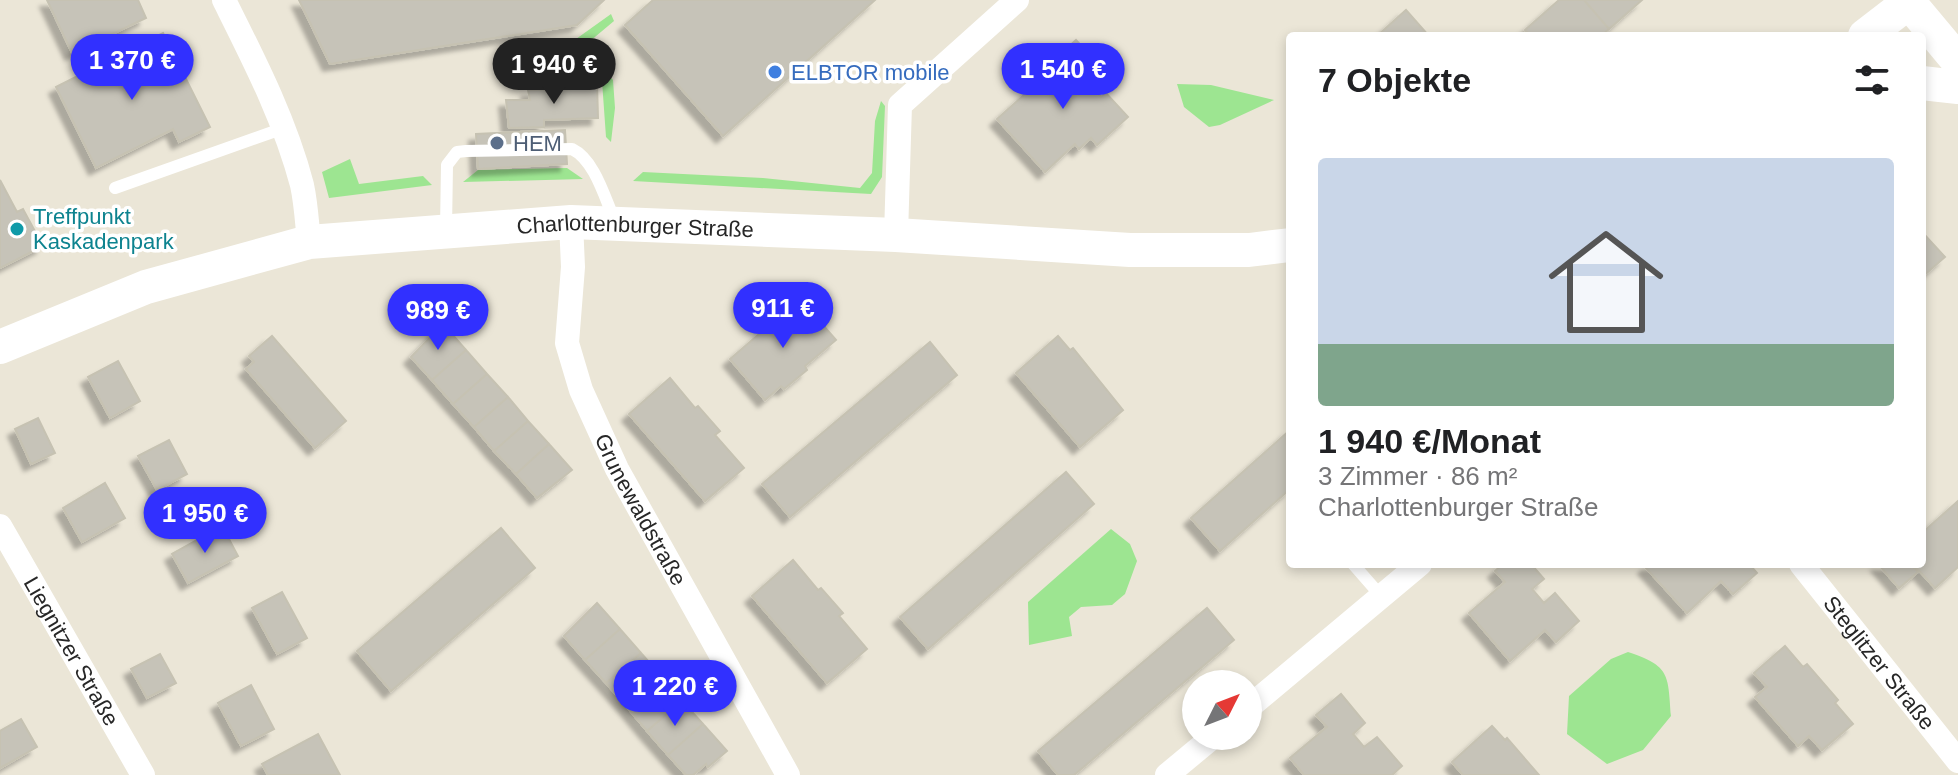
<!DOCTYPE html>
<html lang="de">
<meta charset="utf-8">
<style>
body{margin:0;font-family:Arial,sans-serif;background:#f6f6f6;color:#202124;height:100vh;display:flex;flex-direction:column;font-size:30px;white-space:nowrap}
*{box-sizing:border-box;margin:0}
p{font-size:26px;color:#757577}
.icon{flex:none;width:44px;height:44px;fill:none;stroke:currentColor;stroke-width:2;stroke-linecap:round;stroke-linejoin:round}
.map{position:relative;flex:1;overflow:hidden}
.drawer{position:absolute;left:1286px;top:32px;width:640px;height:536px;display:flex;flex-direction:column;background:#fff;border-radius:8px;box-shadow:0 4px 12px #0003}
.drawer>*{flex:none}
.needle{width:52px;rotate:48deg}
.controls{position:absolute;left:1182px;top:670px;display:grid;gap:16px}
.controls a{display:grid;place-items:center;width:80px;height:80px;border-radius:50%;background:#fff;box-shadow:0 4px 12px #0003;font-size:40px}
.price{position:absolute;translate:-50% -68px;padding:0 18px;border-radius:28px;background:#3130ff;color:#fff;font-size:26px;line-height:52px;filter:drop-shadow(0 2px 4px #0008)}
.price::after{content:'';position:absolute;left:50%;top:48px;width:24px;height:18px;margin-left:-12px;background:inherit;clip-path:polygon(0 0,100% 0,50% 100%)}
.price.selected{background:#222;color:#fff}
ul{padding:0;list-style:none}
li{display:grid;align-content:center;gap:16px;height:424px;padding:0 32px}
li span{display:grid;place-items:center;height:248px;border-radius:8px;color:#555}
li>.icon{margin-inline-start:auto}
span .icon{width:144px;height:144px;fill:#fffc;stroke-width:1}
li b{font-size:34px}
h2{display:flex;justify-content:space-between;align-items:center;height:96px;padding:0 32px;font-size:34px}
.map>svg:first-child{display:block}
</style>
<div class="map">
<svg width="1958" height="775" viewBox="0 0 1958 775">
<defs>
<filter id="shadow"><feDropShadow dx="-7" dy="7" stdDeviation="2" flood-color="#0004"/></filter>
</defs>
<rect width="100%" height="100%" fill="#ebe6d7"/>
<!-- green -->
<path fill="#9de591" d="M611 14 614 21 583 47 613 80 615 108 611 142 606 137 602 81 569 44Z
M1177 84 1211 85 1274 100 1220 125 1209 127 1184 107Z
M881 101 885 106 882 177 871 194 633 181 643 172 763 178 860 188 872 173 875 121Z
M350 159 359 184 423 176 432 185 329 198 322 172Z
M567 168 583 179 463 182 478 170Z
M1111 529 1130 544 1137 561 1125 594 1112 605 1081 607 1069 617 1072 636 1029 645 1028 602Z
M1628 652C1670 666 1668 674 1671 716L1643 750 1607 764 1567 734 1569 696 1611 659Z"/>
<!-- building -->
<path fill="#c6c3b8" stroke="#c6c2b2" stroke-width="2" filter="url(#shadow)" d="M47 0H138L146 18 72 53Z
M299 0H604L577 25 330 64Z
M653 0H875L723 136 625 25Z
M1559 0H1584L1609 29 1601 36H1531L1525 30Z
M1584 0H1642L1609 29Z
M1406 10 1429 36H1377Z
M163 33 210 127 179 142 173 129 96 168 56 87Z
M1076 40 1102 69 1088 81 1101 97 1106 93 1128 117 1097 145 1091 138 1079 149 1075 144 1045 172 997 119 1069 55 1065 50Z
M597 83 598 118 544 120V127L509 128 506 100H530L528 90 573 89V84Z
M565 130 567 164 478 169 476 134Z
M0 180 17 212 23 209 43 246 0 268Z
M1922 232 1945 257 1922 277Z
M800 299 836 340 805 366 807 370 784 389 781 386 765 400 730 359Z
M443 324 466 350 432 380 411 357Z
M272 336 346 421 315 448 246 369 254 362 249 356Z
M1058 336 1070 350 1073 348 1123 410 1080 447 1016 373Z
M930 342 957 375 790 517 762 484Z
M466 350 487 374 453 404 432 380Z
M118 361 140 401 110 418 88 377Z
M487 374 508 397 474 427 453 404Z
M670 378 695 408 698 406 720 431 715 435 744 468 705 501 629 414Z
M508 397 528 421 494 451 474 427Z
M38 418 55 453 31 464 15 429Z
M528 421 549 444 516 474 494 451Z
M1290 430V489L1220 551 1191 518Z
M169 440 187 474 157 490 138 456Z
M549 444 572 470 537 498 516 474Z
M1066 472 1094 504 928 649 900 617Z
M105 483 125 518 82 542 63 508Z
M1958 501V567L1935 588 1913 564H1922V533Z
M222 526 238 556 188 583 172 554Z
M501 528 535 568 391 691 357 651Z
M793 560 818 590 821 588 843 613 839 616 867 649 827 683 752 596Z
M1503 564H1531L1544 579 1532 589 1544 603 1555 593 1579 621 1556 642 1545 630 1510 661 1469 613 1505 582 1495 571Z
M1649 564H1749L1757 573 1733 594 1721 581 1687 613 1645 567Z
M1878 564H1911L1918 572 1899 588Z
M282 592 307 638 277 654 252 608Z
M597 603 620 629 585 660 564 636Z
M1207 608 1234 640 1074 775H1058L1038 751Z
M620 629 641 653 606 683 585 660Z
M1785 646 1803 667 1807 664 1838 700 1835 703 1853 724 1822 750 1809 736 1798 746 1755 697 1767 687 1754 673Z
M641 653 662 677 627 707 606 683Z
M160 654 176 683 147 698 131 669Z
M662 677 682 701 647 731 627 707Z
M251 685 274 729 241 746 218 703Z
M1341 694 1365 723 1353 734 1364 747 1377 737 1402 766 1392 775H1304L1290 758 1327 727 1316 715Z
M682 701 703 724 668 755 647 731Z
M21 719 37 747 0 768V731Z
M703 724 727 751 708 767 706 764 693 775H686L668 755Z
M1492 726 1505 740 1507 738 1539 775H1463L1452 762Z
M318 734 340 775H268L262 764Z"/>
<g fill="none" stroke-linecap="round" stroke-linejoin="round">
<!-- lane -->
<path stroke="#fff" stroke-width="12" d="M115 188 284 128
M446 229 447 165 457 152 466 151 572 149C595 160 605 199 615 221
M1353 564 1381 596"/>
<!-- street -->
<g stroke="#fff" stroke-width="24">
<path d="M224 0C254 60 285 120 302 185 306 203 307 223 309 242"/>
<path id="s1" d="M571 222 573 267 567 343 581 390 617 469 788 775"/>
<path d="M896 235 900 105 1017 0"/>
<path id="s2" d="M0 526 143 775"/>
<path id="s3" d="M1801 564 1958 761"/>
<path d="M1248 708 1420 564"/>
<path d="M1167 775 1214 736"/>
</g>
<!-- secondary -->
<g stroke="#fff" stroke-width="34">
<path d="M1907 0 1958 61"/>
<path d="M1865 36 1909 2"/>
<path d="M1922 83 1958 87"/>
<path id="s4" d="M0 347 146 287 309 242 571 222 896 235 1130 250H1249L1290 245"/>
</g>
</g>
<!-- markers -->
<circle fill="#3f7fe0" stroke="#fff" stroke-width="3" cx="775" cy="72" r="8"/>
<circle fill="#5c6f8a" stroke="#fff" stroke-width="3" cx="497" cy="143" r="8"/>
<circle fill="#0f9aa8" stroke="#fff" stroke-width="3" cx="17" cy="229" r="8"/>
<g text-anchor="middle" stroke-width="7" stroke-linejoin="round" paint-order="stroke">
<!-- shop labels -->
<g font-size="22" fill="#366cbe" stroke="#fff" text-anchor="start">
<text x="791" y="80">ELBTOR mobile</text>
</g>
<!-- service labels -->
<g font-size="22" fill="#4e5e75" stroke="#fff" text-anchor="start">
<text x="513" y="151">HEM</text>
</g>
<!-- culture labels -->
<g font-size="22" fill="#0d838f" stroke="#fff" text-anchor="start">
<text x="33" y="224">Treffpunkt<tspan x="33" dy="25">Kaskadenpark</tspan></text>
</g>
<!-- street labels -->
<g font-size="22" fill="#272727" stroke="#fff">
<text dy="8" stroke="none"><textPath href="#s4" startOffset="654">Charlottenburger Straße</textPath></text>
<text dy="8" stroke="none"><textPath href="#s1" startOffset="304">Grunewaldstraße</textPath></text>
<text dy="8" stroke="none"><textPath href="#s2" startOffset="144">Liegnitzer Straße</textPath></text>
<text dy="8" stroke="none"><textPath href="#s3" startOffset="126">Steglitzer Straße</textPath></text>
</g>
</g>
</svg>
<div class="controls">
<a><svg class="needle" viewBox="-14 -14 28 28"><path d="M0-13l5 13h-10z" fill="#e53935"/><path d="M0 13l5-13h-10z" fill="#757577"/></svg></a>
</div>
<b class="price" style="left:132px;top:102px">1 370 €</b>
<b class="price selected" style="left:554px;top:106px">1 940 €</b>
<b class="price" style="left:1063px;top:111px">1 540 €</b>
<b class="price" style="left:783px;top:350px">911 €</b>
<b class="price" style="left:438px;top:352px">989 €</b>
<b class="price" style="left:205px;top:555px">1 950 €</b>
<b class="price" style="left:675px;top:728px">1 220 €</b>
<section class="drawer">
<h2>7 Objekte<svg class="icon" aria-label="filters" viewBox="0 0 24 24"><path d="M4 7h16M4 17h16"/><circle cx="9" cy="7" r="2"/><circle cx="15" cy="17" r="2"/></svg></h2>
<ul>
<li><span style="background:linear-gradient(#c9d6e8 75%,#7fa58c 0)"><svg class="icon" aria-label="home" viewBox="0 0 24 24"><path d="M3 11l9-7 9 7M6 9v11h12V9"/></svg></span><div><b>1 940 €/Monat</b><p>3 Zimmer · 86 m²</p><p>Charlottenburger Straße</p></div></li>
</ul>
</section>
</div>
